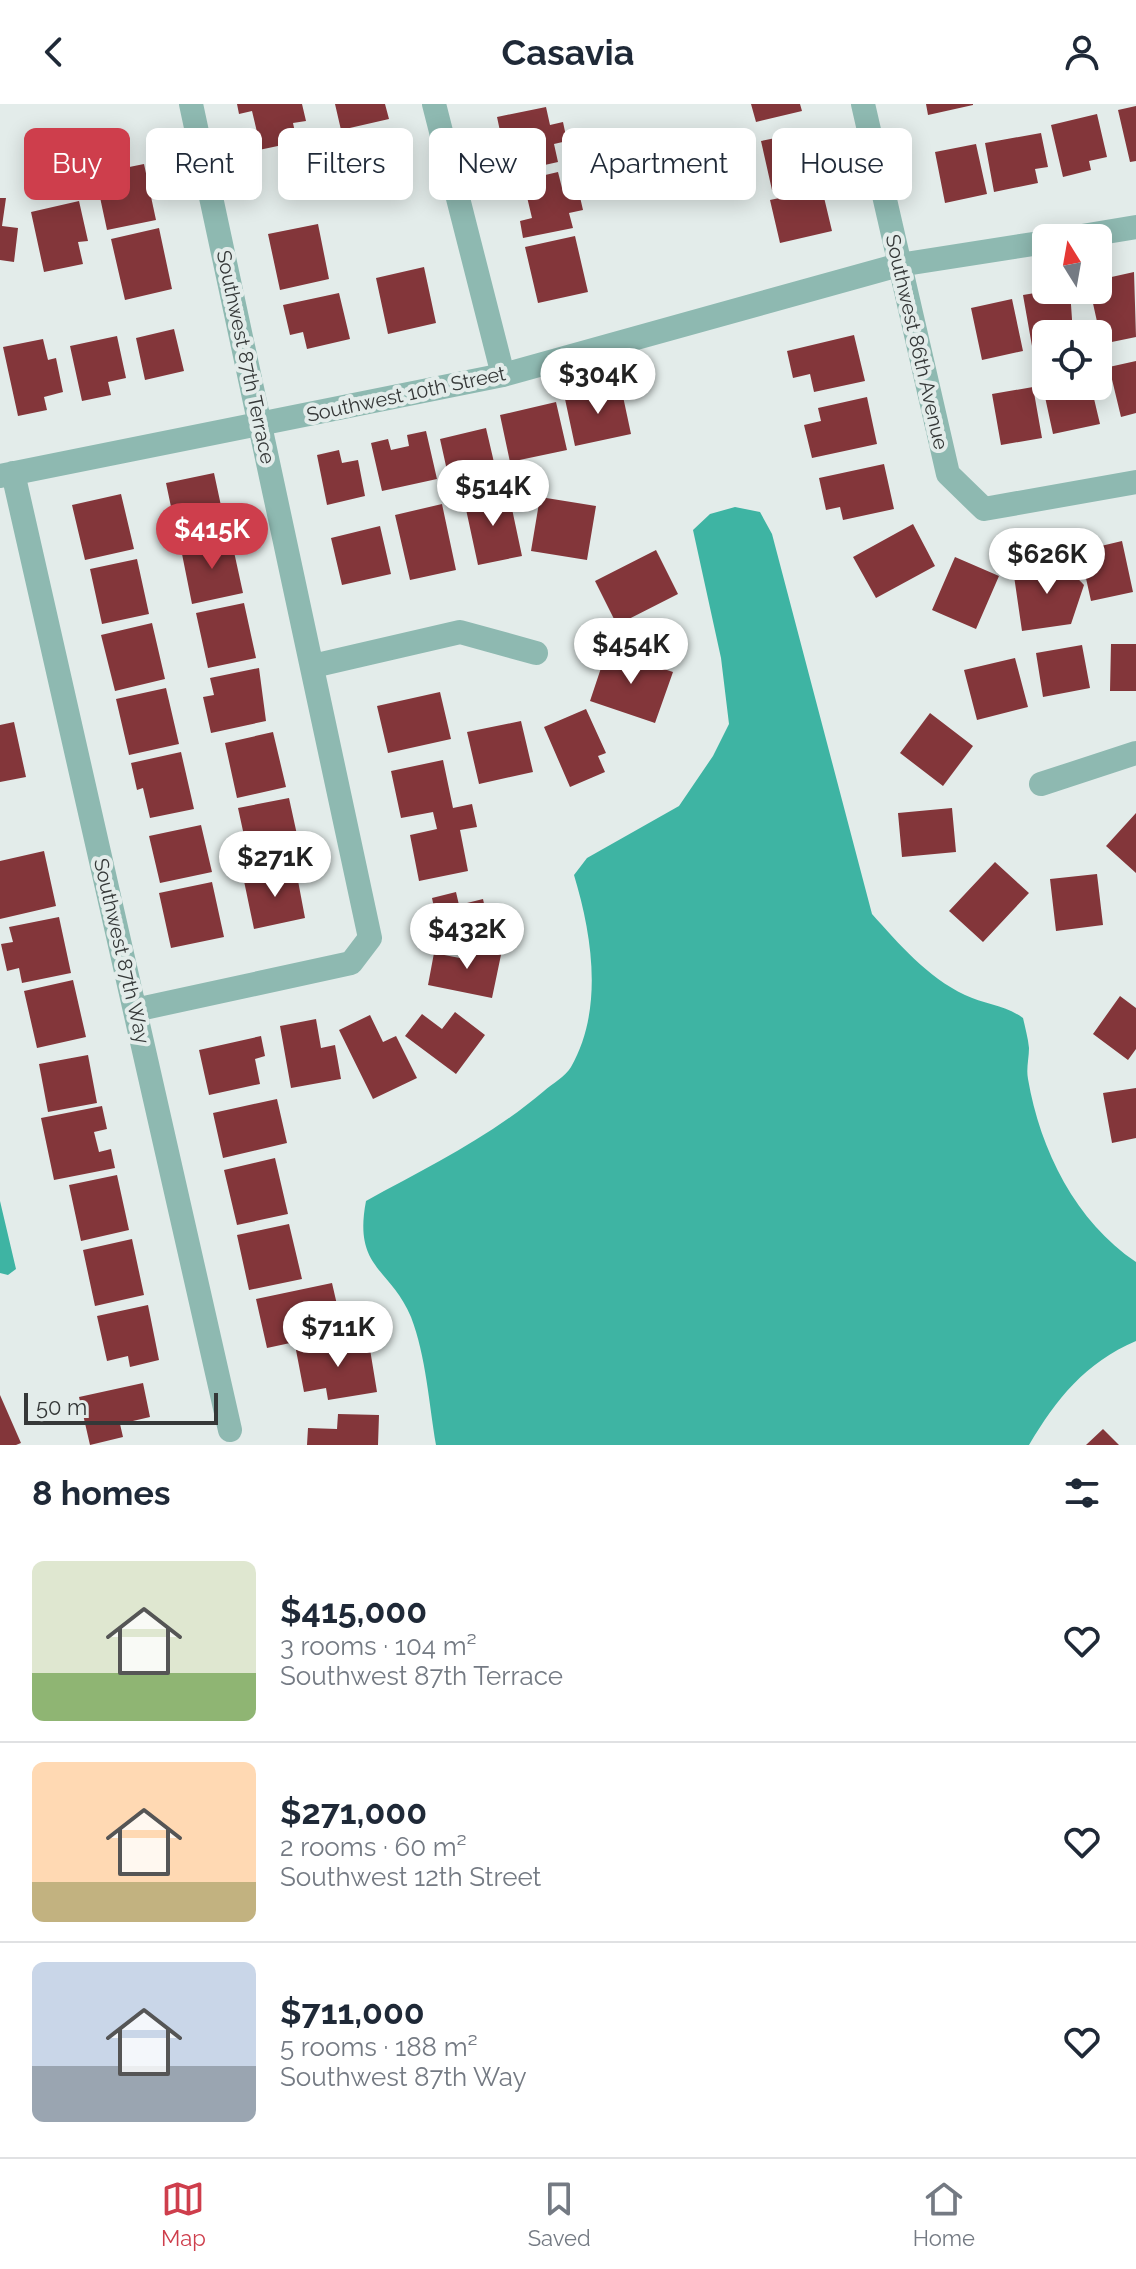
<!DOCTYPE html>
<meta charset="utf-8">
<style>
body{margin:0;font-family:Raleway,sans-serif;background:#f2f2f3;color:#1f2937;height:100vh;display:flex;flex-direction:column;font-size:30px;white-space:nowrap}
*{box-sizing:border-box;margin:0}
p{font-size:26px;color:#747a83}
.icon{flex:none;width:44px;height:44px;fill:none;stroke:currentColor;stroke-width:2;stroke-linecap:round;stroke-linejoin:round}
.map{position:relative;height:1341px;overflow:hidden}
.details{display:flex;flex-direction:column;background:#fff;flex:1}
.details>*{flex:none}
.top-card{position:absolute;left:24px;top:24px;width:1088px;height:72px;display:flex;gap:16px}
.needle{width:52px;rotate:349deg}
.tools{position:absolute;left:1032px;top:120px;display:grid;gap:16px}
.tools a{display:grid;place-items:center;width:80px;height:80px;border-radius:12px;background:#fff;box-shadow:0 4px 20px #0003;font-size:40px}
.scale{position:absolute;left:24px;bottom:20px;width:194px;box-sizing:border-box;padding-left:8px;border:4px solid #353838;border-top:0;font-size:22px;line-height:28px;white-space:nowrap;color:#353838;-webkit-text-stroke:6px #e3ecea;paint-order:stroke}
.price{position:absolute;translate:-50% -68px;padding:0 18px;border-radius:28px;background:#fff;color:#222;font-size:26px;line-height:52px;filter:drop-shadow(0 2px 4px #0008)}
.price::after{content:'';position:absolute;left:50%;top:48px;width:24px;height:18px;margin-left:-12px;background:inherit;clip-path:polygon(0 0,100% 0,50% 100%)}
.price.active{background:#ce3e4c;color:#fff}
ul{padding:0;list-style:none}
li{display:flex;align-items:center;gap:24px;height:200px;padding:0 32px}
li+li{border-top:2px solid #e0e1e3}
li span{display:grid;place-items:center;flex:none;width:224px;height:160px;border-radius:12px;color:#555}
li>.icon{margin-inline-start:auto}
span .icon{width:96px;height:96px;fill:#fffc;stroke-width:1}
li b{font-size:34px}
h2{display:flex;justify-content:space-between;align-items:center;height:96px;padding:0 32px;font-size:34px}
.tag{padding:0 28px;border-radius:12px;background:#fff;box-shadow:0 4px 20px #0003;font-size:28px;line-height:72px}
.tag.active{background:#ce3e4c;color:#fff}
header{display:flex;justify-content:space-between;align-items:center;height:104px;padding:0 32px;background:#fff;font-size:36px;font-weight:700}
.tab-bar{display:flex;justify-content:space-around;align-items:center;height:112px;border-top:2px solid #e0e1e3;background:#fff;font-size:22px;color:#747a83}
.tab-bar a{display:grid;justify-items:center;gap:4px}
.tab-bar .active{color:#ce3e4c}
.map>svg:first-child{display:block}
</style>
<header><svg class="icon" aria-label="back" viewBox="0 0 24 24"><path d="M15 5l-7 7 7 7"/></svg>Casavia<svg class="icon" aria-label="person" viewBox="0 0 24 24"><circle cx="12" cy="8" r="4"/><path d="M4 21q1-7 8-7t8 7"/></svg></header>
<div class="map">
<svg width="1136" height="1341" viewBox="0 0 1136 1341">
<rect width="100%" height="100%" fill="#e3ecea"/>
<!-- water -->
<path fill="#3eb4a3" d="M735 403 760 408 772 430 872 810C899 840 927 873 965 891 984 900 1005 901 1023 914 1025 923 1028 934 1029 944 1029 954 1026 965 1028 975 1040 1046 1076 1118 1136 1158V1237C1085 1259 1057 1294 1029 1341H436C429 1300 426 1252 411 1213 390 1163 353 1165 366 1097 428 1063 490 1033 544 987 552 980 566 972 571 963 604 905 592 831 574 771L587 754 679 702 713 652 729 620 721 554 693 426 710 410Z
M0 1097 16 1165 8 1171 0 1169Z"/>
<!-- building -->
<path fill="#83363a" d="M237 0H302L306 17 293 19 297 38 249 48 245 30 257 28 252 7 239 10Z
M335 0H385L389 15 341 26Z
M751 0H800L802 7 756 18Z
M926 0H973V1L928 11Z
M1136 2V57L1130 58 1118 6Z
M546 3 550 21 563 18 567 37 554 40 558 58 509 69 497 13Z
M1097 10 1107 53 1089 57 1091 66 1063 73 1051 21Z
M805 28 816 76 772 86 761 37Z
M394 29 406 84 357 94 345 39Z
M1041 29 1048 63 1035 65 1038 79 994 88 985 39Z
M976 40 987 90 945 99 935 48Z
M144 60 156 116 107 126 95 70Z
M558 68 562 84 577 80 583 106 569 109 573 124 523 134 520 117 532 114 527 93 514 96 511 79Z
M822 85 832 127 780 139 770 96Z
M0 94H6L2 122 18 124 14 158 0 156Z
M79 97 88 137 78 138 83 160 44 168 31 108Z
M318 120 329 175 280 186 268 130Z
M159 124 172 185 125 196 111 135Z
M575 132 588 188 538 199 525 143Z
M424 163 436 219 388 230 376 174Z
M1134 168 1136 233 1102 240 1090 186H1098V176Z
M1053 186H1070L1073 230H1046V240L1032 242 1023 191Z
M339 189 350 235 307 245 303 228 290 231 283 201Z
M1012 195 1023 247 982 256 971 204Z
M174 225 184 267 145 276 136 234Z
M854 231 865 277 814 288 810 270 793 274 787 247Z
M117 232 126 274 108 278 111 291 82 297 70 242Z
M43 235 48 256 56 254 63 288 44 293 47 306 18 312 3 243Z
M1136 257V309L1121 313 1109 263Z
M1046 278V282H1091L1100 320 1053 330 1042 279Z
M621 283 631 330 575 342 565 295Z
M1033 283 1042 334 1001 341 992 290Z
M867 293 877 340 812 354 804 321 821 317 818 304Z
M556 298 567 346 510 358 500 311Z
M486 324 499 380 473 386 471 376 450 380 440 335Z
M426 327 437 375 382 387 371 339 388 335 391 346 409 342 407 331Z
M339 346 342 359 358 356 365 392 327 401 317 351Z
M884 360 894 405 843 416 840 403 826 406 819 374Z
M214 369 226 425 178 436 166 379Z
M508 386 522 452 478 461 464 396Z
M121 390 134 445 85 456 72 401Z
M540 393 596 402 587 456 531 447Z
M442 400 456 466 410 476 395 411Z
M913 420 935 462 876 494 853 453Z
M380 422 391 470 342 481 331 434Z
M231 434 243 489 192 500 181 445Z
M1122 437 1133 488 1091 497 1080 447Z
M656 446 678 490 617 521 595 477Z
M955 453 999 472 976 525 932 506Z
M137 455 149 510 102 520 90 465Z
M1062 458 1084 481 1071 520 1022 527 1013 465Z
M244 499 256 554 208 564 196 509Z
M152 519 165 575 115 587 101 531Z
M1111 540H1136V587H1110Z
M1082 541 1090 584 1043 593 1036 549Z
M607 546 673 568 655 619 590 597Z
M1015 554 1028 603 977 616 964 566Z
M259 564 266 617 211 629 203 593 214 591 210 574Z
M166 584 179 640 129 651 116 595Z
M440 588 451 635 388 649 377 602Z
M586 605 606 649 598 652 605 668 570 683 544 623Z
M930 609 973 642 943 682 900 649Z
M521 617 533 668 479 680 467 628Z
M14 618 26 673 0 678V621Z
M273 628 286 683 237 694 225 639Z
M181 648 194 705 150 714 143 684 137 686 131 659Z
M443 656 453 704 472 700 477 723 460 726 468 767 419 777 410 731 437 725 433 708 401 714 391 667Z
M289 694 301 749 250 759 238 704Z
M952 704 956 748 902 753 898 709Z
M1136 709V769L1106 742Z
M201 721 212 768 160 779 149 732Z
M44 747 56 802 0 815V757Z
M995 758 1029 789 983 838 949 807Z
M296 766 305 814 254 825 244 777Z
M1097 770 1103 821 1056 827 1050 775Z
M212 778 224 833 171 844 159 789Z
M456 788 459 801 483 795 490 827 441 837 432 794Z
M59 813 71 869 22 879 19 864 7 867 1 840 13 838 9 823Z
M468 839 502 846 492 894 428 881 434 849 465 855Z
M73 876 86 933 37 944 24 887Z
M1120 892 1136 904V945L1128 956 1093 930Z
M455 908 485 931 456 970 405 932 422 910 442 925Z
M370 911 383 938 396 932 417 974 373 995 339 926Z
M316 915 321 944 335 941 341 975 291 984 280 922Z
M261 932 265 952 255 955 260 980 209 991 199 946Z
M88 951 97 999 48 1008 39 960Z
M1136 984V1034L1112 1039 1103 989Z
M277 995 287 1039 223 1054 213 1009Z
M102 1002 107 1025 94 1028 99 1048 111 1045 115 1064 54 1076 41 1014Z
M275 1054 288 1110 237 1121 224 1066Z
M117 1071 129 1126 81 1137 69 1081Z
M289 1120 302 1175 249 1186 237 1131Z
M132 1135 144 1191 95 1202 83 1146Z
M332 1179 338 1205 313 1211 318 1233 267 1244 256 1195Z
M148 1201 159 1256 130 1263 128 1252 107 1257 97 1212Z
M368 1233 377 1288 328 1296 326 1284 304 1288 296 1246Z
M143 1279 150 1313 120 1320 123 1333 90 1341 79 1293Z
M0 1291 21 1339 16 1341H0Z
M338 1310 379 1311 378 1341H307L308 1324 337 1325Z
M1103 1325 1119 1341H1086Z"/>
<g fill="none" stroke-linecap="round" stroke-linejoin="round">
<!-- street -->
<path stroke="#8eb9b1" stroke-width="24" d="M434 0 503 271
M863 0 948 370 984 405 1136 378
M1070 134 1136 123
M13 369 230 1326
M0 372 503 271 899 161 1046 138
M313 562 460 528 536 549
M1041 680 1136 649
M135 906 351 859 370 834 191 0"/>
</g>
<g text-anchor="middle" stroke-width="8" stroke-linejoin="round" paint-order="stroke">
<!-- street labels -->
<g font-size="20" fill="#353838" stroke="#e3ecea">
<text transform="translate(917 238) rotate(77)" y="7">Southwest 86th Avenue</text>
<text transform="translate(246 253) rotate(78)" y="7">Southwest 87th Terrace</text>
<text transform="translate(406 290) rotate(-12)" y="7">Southwest 10th Street</text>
<text transform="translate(122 847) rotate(77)" y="7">Southwest 87th Way</text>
</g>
</g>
</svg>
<div class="tools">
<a><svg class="needle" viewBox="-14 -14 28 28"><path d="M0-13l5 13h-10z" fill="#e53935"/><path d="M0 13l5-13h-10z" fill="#747a83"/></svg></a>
<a><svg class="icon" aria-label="locate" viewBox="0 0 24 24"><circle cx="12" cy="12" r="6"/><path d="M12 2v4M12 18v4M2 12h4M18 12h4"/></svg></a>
</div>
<div class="scale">50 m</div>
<b class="price" style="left:598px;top:312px">$304K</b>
<b class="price" style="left:493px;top:424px">$514K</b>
<b class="price active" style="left:212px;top:467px">$415K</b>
<b class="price" style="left:1047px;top:492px">$626K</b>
<b class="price" style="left:631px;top:582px">$454K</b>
<b class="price" style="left:275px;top:795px">$271K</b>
<b class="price" style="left:467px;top:867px">$432K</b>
<b class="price" style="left:338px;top:1265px">$711K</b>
<div class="top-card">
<a class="tag active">Buy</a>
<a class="tag">Rent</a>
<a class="tag">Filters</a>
<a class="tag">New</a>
<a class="tag">Apartment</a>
<a class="tag">House</a>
</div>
</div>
<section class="details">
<h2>8 homes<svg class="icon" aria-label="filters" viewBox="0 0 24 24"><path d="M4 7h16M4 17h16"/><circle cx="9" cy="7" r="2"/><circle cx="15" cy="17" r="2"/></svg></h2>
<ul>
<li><span style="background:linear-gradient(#dfe7d0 70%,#8fb573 0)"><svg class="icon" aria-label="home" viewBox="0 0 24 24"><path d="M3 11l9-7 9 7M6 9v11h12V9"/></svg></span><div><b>$415,000</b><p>3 rooms · 104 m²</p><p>Southwest 87th Terrace</p></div><svg class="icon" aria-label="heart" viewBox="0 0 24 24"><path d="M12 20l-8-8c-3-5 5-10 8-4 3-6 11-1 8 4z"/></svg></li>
<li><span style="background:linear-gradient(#ffd9b3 75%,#c2b280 0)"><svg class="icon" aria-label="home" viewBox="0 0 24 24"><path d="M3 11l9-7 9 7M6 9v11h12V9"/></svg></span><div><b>$271,000</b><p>2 rooms · 60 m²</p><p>Southwest 12th Street</p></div><svg class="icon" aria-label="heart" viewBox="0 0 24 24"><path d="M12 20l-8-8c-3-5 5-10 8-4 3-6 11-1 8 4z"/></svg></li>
<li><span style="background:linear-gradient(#c9d6e8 65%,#9aa5b1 0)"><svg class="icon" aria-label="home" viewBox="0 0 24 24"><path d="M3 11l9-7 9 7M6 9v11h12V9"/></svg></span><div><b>$711,000</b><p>5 rooms · 188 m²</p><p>Southwest 87th Way</p></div><svg class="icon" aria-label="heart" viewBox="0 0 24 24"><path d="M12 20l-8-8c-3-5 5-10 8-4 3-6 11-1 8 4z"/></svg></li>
</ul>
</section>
<nav class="tab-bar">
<a class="active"><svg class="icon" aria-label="map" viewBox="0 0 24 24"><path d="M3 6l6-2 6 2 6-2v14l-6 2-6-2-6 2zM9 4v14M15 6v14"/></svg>Map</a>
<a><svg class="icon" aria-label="saved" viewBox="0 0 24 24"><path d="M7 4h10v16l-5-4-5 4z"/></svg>Saved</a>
<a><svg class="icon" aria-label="home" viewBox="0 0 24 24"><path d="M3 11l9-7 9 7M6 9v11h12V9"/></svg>Home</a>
</nav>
